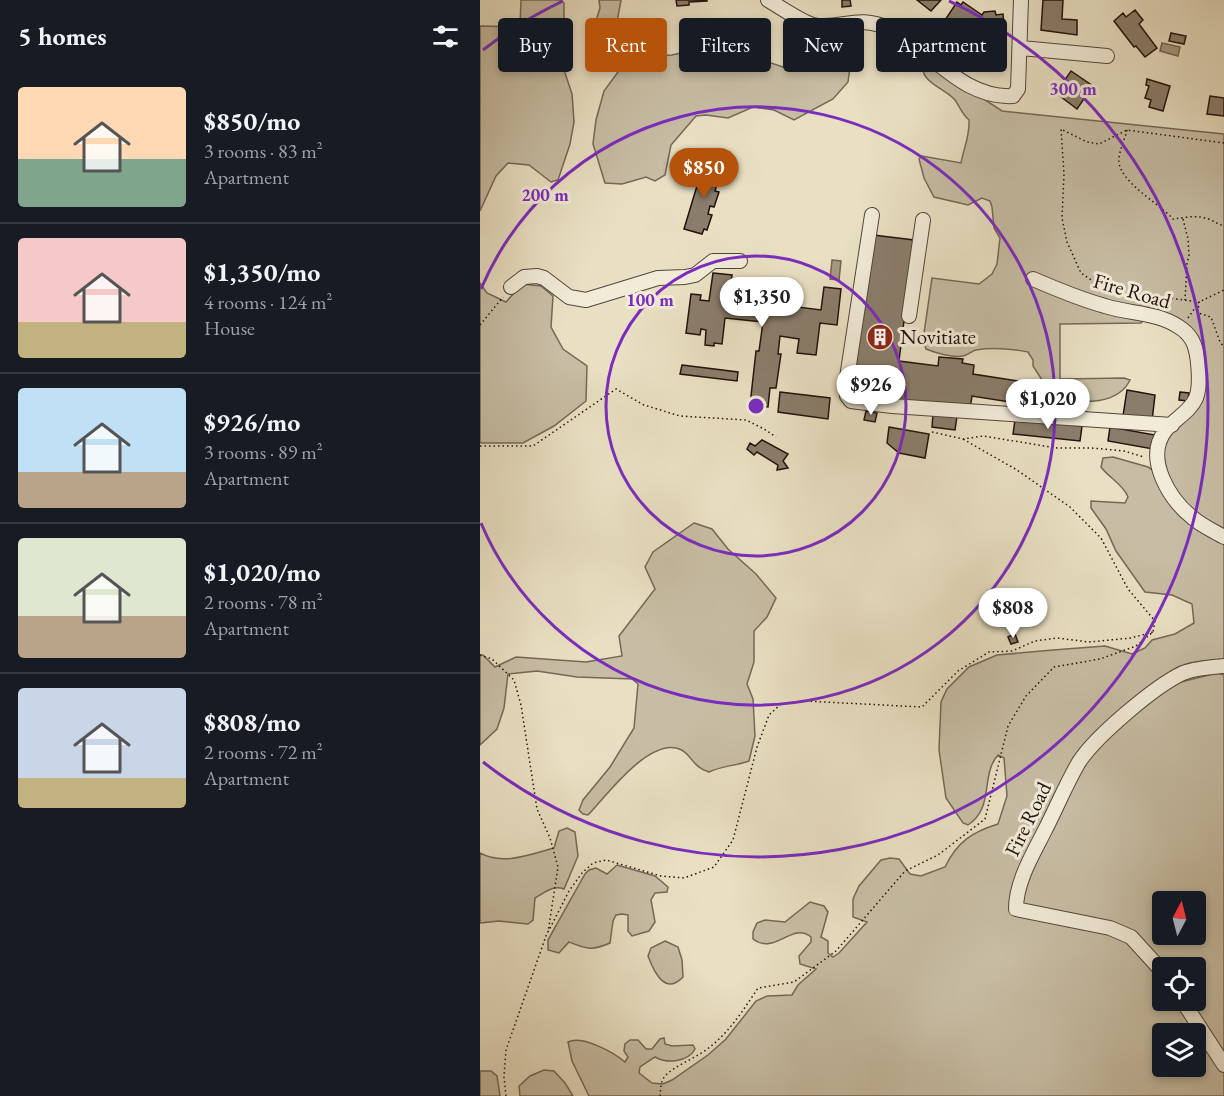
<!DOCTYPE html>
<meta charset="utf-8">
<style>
body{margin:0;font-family:"EB Garamond",serif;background:#20242c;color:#f1f3f6;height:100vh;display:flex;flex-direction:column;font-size:22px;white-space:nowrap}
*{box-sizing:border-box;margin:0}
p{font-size:20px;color:#9ea1a6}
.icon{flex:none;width:33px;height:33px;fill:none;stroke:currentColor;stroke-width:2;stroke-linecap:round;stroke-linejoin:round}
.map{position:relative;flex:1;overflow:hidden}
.details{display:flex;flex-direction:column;background:#171b24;width:480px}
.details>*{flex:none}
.top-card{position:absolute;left:18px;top:18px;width:570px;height:54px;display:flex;gap:12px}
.needle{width:39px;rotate:7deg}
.controls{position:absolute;left:672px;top:891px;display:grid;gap:12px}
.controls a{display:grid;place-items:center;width:54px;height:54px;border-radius:6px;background:#171b24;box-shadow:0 3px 9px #0003;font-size:30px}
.price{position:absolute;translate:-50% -51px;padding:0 14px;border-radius:21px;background:#fff;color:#222;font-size:20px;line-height:39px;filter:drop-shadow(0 2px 3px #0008)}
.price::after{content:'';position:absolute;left:50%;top:36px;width:18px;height:14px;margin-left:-9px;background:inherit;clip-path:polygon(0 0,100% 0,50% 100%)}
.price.active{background:#b45309;color:#fff}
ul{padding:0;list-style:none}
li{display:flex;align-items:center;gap:18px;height:150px;padding:0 18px}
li+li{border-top:2px solid #363941}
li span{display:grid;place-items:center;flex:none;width:168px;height:120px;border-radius:6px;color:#555}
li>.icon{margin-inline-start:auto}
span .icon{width:72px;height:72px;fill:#fffc;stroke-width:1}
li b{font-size:26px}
h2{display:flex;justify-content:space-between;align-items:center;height:72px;padding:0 18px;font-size:26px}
.pill{padding:0 21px;border-radius:6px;background:#171b24;box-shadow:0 3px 9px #0003;font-size:21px;line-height:54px}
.pill.active{background:#b45309;color:#fff}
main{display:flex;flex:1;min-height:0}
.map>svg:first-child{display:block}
</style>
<main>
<section class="details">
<h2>5 homes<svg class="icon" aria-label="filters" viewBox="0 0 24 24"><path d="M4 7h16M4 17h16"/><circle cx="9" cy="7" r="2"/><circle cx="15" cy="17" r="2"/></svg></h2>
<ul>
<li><span style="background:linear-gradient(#ffd9b3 60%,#7fa58c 0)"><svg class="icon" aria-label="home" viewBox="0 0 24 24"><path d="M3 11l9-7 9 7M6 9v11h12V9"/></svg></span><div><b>$850/mo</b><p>3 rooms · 83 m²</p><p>Apartment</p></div></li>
<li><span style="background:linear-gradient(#f6c9c9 70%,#c2b280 0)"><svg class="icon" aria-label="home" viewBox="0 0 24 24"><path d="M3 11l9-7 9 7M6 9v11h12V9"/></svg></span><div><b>$1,350/mo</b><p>4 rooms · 124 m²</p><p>House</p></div></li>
<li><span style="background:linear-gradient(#bfe0f5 70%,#b9a48a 0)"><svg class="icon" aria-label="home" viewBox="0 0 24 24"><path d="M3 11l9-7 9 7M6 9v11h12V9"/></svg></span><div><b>$926/mo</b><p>3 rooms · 89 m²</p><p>Apartment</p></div></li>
<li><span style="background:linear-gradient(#dfe7d0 65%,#b9a48a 0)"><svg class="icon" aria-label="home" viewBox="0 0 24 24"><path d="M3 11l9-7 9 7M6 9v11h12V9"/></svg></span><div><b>$1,020/mo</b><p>2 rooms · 78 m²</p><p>Apartment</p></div></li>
<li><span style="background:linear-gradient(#c9d6e8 75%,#c2b280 0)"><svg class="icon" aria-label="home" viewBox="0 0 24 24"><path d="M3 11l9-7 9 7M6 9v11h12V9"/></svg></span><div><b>$808/mo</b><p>2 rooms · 72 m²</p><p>Apartment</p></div></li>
</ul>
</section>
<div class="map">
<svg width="744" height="1096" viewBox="0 0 744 1096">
<rect width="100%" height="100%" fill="#e9e0c3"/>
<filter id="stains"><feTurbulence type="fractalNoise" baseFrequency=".00333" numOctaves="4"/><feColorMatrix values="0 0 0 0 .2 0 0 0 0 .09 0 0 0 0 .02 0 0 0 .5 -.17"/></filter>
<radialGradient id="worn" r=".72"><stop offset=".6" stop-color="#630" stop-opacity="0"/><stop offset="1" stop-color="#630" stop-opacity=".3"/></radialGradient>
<!-- green -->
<path fill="#c7bda4" stroke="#756758" stroke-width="1.5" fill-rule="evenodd" d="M41 0H80L84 3V70L92 94 94 122 90 144 78 180 71 182 49 165 28 163 16 176 0 211V26L40 27Z
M119 0H141L136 27 150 45 172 56 192 55 218 49 244 52 279 59 306 68 331 70 357 64 370 67 368 82 353 99 314 120 294 110 273 107 248 118 226 115 216 116 191 145 185 175 175 181 166 177 142 184 125 183 113 144 116 120 124 91 138 72V61L128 53 126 39 116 21 120 8Z
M446 61 522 111 744 134V537L693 498 677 453 716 399 712 340 667 315 661 323 580 324V379L644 378 650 380C637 407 599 402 575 400L553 366V360L548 352C532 349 513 347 496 350 492 351 488 355 483 356 473 358 456 353 446 349L443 340 452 278 499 284 512 274 517 264 520 238 514 228 512 207 510 201 502 198 488 205 454 197 444 178 439 159 442 156 481 163C484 147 490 136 489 120 482 114 480 107 475 100 465 88 438 82 443 62Z
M0 283 7 293 26 302 42 284 61 286 73 296 71 327 83 349 107 366 106 401 74 426 43 443H0Z
M633 457 668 467 676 472C679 508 716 526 744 543V660C721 661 705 660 686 675L701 682 737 673 744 675V1096H109L92 1061 88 1042C102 1035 133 1052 145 1062L148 1057 144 1051 145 1044 150 1040H158L166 1049H172L180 1039 184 1038 185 1044 192 1046 213 1045 215 1049C208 1062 187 1064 175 1057L160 1067 159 1073 172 1083 183 1084 192 1080 228 1055 246 1039 276 1001 287 996 312 995 318 985 336 969 320 964 319 956 331 942V937C312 921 295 956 273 939V932L277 923 285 920 305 922 330 902 344 906 348 912 341 937 348 941V953L353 957 359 953 387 922 373 917V899L379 886 401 860 410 858 419 859 430 874 441 876 465 867C477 842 492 832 518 824L527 796 524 758 518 755C500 775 515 807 488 825L483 823 466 798 459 750 461 702 467 689 489 667 517 655 573 650 625 646 652 654 665 648 672 640 695 634 714 623 712 604 692 595 665 592 636 551 626 529 611 508V501L645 503 648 497C643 484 629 478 621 467L623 458ZM682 902H716V934H682ZM682 968H716V1000H682ZM682 1034H716V1066H682Z
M214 523 232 529 248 549 276 574 296 598 287 617 274 631V662L267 684 273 699 275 736 269 761C255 766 241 766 229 772 211 767 211 751 196 748 166 742 127 795 108 815L103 814 99 810 103 800 130 767 154 728 158 684 152 679 97 677 57 671 28 674 24 708 17 729 0 745V655H3L15 667 36 657 106 662 142 656 139 636 175 589 165 567 173 552Z
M87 828 95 832 98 856 84 889C73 885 65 892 55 898L53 920 48 924 19 921 0 923V853C23 866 51 854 74 848L79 831Z
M137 865 175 876 188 887 187 892 175 893 171 900 175 922 169 931 152 936 148 931V915L142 914 136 915 133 921 130 943C112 951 107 949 89 942L79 953 68 950V940L105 874 109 870 116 868 127 874Z
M185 941 198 947 202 960 203 977C185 996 174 972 168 956L171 948Z
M64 1070 74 1071 85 1083 93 1096H40L39 1086 50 1076Z
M0 1071H11L17 1076 20 1096H0Z"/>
<!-- water -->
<path fill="#a69a84" stroke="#726354" stroke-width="1.5" d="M682 43 700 47 698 56 680 51Z
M352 260 361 261 359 280 350 279Z"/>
<!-- building -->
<path fill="#8a7d6b" stroke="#23110b" stroke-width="1.5" d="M196 0H227V1L209 2V5L197 6Z
M362 0H370L371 6 362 7Z
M437 0H461L451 11Z
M563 0H583L582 19 597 20V35L561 30Z
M477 2 481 5 483 2 502 15 504 12 515 11 516 15 523 14 524 26 507 27 498 41 490 36 492 34 475 23 473 26 465 20Z
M655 10 663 20 659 24 677 48 665 57 656 46 654 47 634 21 643 13 646 17Z
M691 33 706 36 704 44 689 41Z
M591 71 613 86 597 109 576 93Z
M667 79 690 86 683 111 669 107 671 100 665 98 669 86 666 85Z
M730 96 744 98V116L727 114Z
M230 163 242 166 235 191 239 192 234 207 230 206 228 214 232 215 227 230 224 229 222 234 204 229 220 176 217 175 220 167 228 170Z
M393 235 434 240 419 361 458 366 459 357 483 359 482 363 494 365 493 374 545 382 542 404 492 396 490 409 380 395 373 389V371Z
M233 273 252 275 249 298 279 302 278 310 284 311 285 302 304 304 303 314H309L310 306 341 310 344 287 361 289 357 325 340 323 336 355 317 353 319 339 300 336 298 354H301L296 388H290L288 407 270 405 276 351H279L283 322 245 318 242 344 234 343V346L225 345 226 330 221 329 220 335 206 333 211 294 221 295 220 300 229 301Z
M202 365 258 372 257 381 200 374Z
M647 390 675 395 672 421 643 416Z
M300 392 350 398 348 419 298 412Z
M700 392 709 393 708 401 699 400Z
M386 411 397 413 395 422 384 420Z
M453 414 477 416 475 430 452 427Z
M535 420 602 426 600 441 533 434Z
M409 427 449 434 445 458 419 453 407 443Z
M630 427 675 435 673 449 628 441Z
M282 440 308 454 303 461 308 468 297 470 298 465 277 452 274 455 267 449 270 443 275 446Z
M535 634 538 642 531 644 528 637Z"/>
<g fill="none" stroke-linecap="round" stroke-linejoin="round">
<defs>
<path id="minor" d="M288 0C300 7 320 21 333 25 360 31 377 13 410 29 451 50 482 99 533 96L538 89 541 0
M541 48 627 56
M392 215 366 384 367 396 371 401 412 406 692 425
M553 279C576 289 600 299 625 306 650 314 677 312 699 327 704 330 709 335 712 340 719 352 721 386 716 398 710 412 693 420 685 431 664 459 690 500 713 518 722 526 734 531 744 537
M31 287 44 277 57 276 64 278 89 297 106 300 178 278 205 277 215 275 233 261H260
M429 316 443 220
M682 971 651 937 630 928 536 909C536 882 552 856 564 832 576 809 586 784 599 762 616 736 675 686 703 673 716 668 731 667 744 666
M702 1000 744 1065"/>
</defs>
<!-- minor casing -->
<use href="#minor" stroke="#544539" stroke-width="16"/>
<!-- path -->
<path stroke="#23110b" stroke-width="1.5" stroke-dasharray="1.5 3" stroke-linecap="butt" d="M647 130C645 139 638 153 639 162 641 183 680 204 693 219 703 218 714 215 725 218 731 219 737 224 744 226
M744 143 647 130 619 144 607 142 581 129 584 174 582 218 587 242 601 273 620 286 643 292 719 302 718 313 731 317 740 342 744 347
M703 219 708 239 709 255 707 264 705 300
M708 318 719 302 744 290
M0 325 23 297
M452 432 483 439 503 436 577 448H612L644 451 664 457
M0 446H53L136 389 164 405 200 416 266 420 284 429 296 437
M0 655 12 659 34 680 41 705 57 809 70 838 78 867 68 932 89 891 102 873 113 863 126 860 181 876 204 878 234 867 253 840 277 747 289 715 301 704 325 701 442 707 478 671 509 652 532 651 555 641 577 638 609 642 651 638 673 632
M26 1096 24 1077 26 1050 67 933
M180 1096C181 1088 180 1080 187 1074 197 1065 211 1060 223 1052 247 1036 262 1012 278 988L314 982 356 951 425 871 458 855 505 819 528 726 546 696 574 667 620 659 656 646 673 632 675 621 648 589 621 538 590 507 537 470 483 439"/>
<!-- minor -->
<use href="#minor" stroke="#f1ebd8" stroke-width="14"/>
</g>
<!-- distance rings -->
<g fill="none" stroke="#7b2cbf" stroke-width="3">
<circle cx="276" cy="406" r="150"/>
<path d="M1 289A299 299 0 1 1 1 523"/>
<path d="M3 50A449 449 0 0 1 83 1M469 1A449 449 0 1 1 3 762"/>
</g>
<!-- icons -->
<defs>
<symbol id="building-disc" viewBox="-11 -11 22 22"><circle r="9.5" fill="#8f2418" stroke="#f1ebd8"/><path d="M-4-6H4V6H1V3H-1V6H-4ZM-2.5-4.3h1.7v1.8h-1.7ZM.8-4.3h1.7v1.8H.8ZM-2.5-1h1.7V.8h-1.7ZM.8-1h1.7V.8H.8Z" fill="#fff"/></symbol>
</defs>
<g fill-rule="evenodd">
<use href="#building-disc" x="385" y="322" width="30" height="30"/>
</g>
<g text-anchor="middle" stroke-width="6" stroke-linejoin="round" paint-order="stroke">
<!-- street labels -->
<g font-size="21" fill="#23110b" stroke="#f1ebd8">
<text transform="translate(652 291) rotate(16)" y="7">Fire Road</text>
<text transform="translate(548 819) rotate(-64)" y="7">Fire Road</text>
</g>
<!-- poi labels -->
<g font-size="21" fill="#23110b" stroke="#f1ebd8" text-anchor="start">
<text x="420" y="344">Novitiate</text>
</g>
</g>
<circle cx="276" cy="406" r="9" fill="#7b2cbf" stroke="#f1ebd8" stroke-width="3"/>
<g font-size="18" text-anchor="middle" font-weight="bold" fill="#7b2cbf" stroke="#f1ebd8" stroke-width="6" stroke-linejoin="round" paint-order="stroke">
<text x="593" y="95">300 m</text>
<text x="65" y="201">200 m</text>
<text x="170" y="306">100 m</text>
</g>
<rect width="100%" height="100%" filter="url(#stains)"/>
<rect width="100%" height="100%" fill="url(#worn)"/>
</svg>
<div class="controls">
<a><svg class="needle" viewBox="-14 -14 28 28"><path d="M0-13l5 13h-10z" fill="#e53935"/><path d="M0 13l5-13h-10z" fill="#9ea1a6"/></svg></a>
<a><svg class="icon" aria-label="locate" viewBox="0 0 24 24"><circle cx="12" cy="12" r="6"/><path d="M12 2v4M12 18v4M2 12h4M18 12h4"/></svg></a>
<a><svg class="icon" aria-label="layers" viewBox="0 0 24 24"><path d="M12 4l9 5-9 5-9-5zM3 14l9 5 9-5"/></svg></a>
</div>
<b class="price active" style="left:224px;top:199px">$850</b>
<b class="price" style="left:282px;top:328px">$1,350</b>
<b class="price" style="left:391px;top:416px">$926</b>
<b class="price" style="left:568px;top:430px">$1,020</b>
<b class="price" style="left:533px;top:639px">$808</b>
<div class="top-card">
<a class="pill">Buy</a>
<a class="pill active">Rent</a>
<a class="pill">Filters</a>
<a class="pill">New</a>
<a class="pill">Apartment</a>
</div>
</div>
</main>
